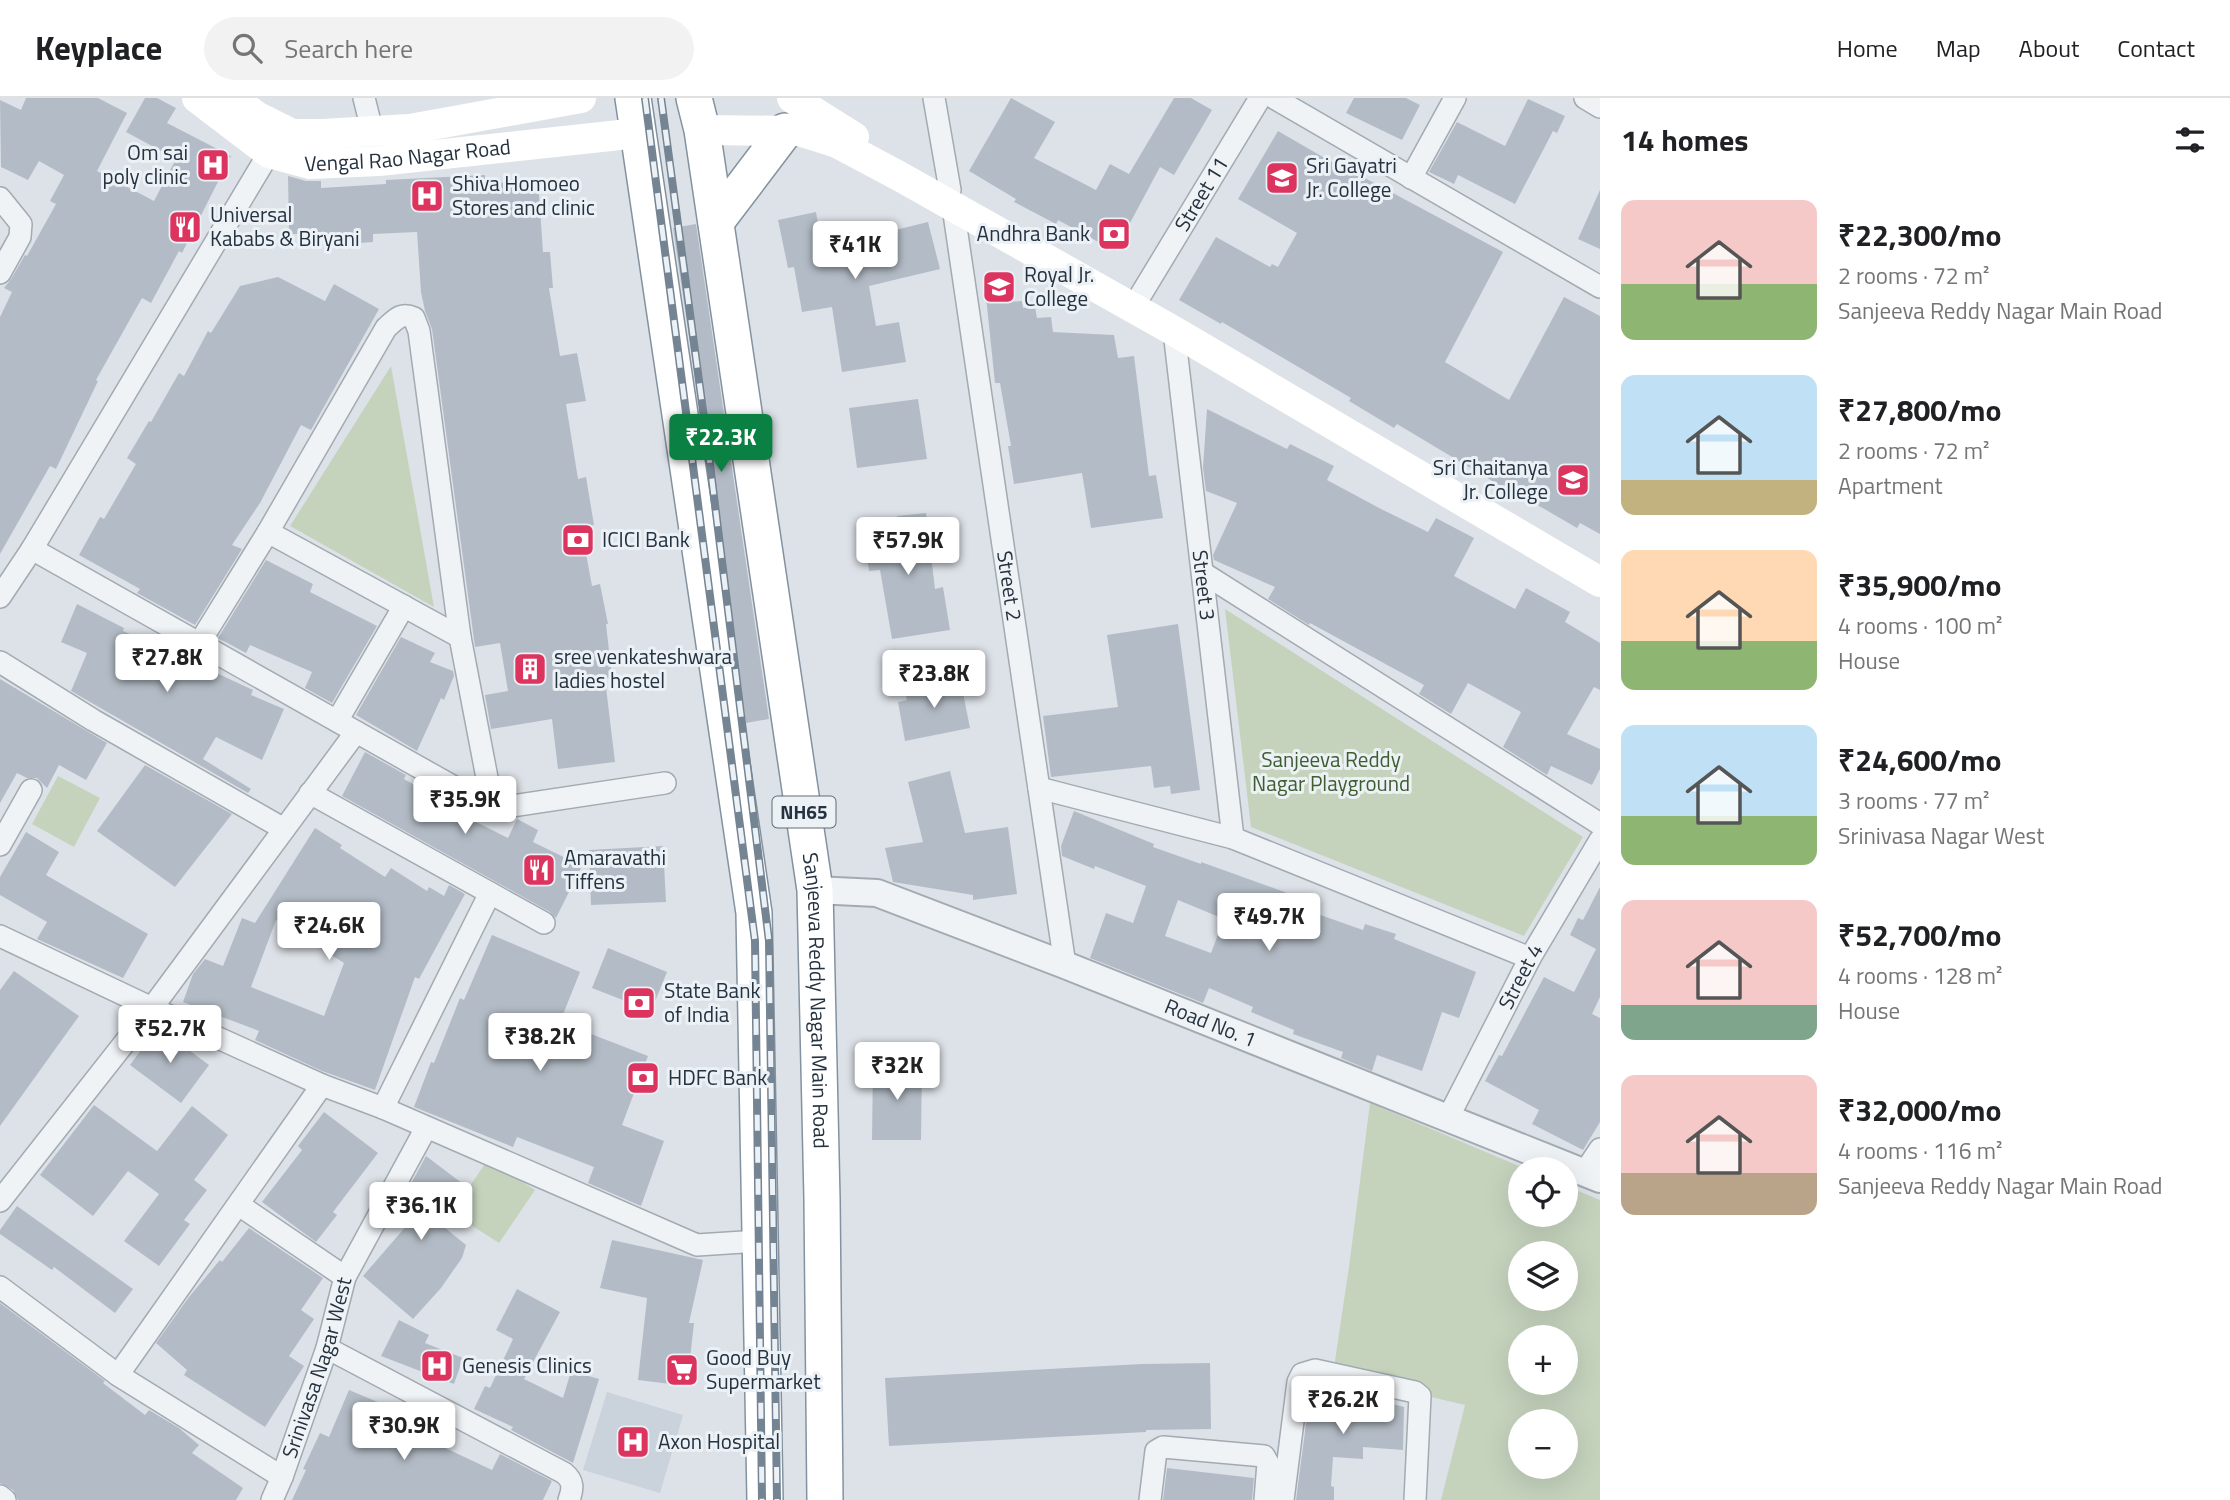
<!DOCTYPE html>
<meta charset="utf-8">
<style>
body{margin:0;font-family:"Titillium Web",sans-serif;background:#f2f2f2;color:#202124;height:100vh;display:flex;flex-direction:column;font-size:26px;white-space:nowrap}
*{box-sizing:border-box;margin:0}
p{font-size:23px;color:#757577}
.icon{flex:none;width:38px;height:38px;fill:none;stroke:currentColor;stroke-width:2;stroke-linecap:round;stroke-linejoin:round}
.map{position:relative;flex:1;overflow:hidden}
.sheet{display:flex;flex-direction:column;background:#fff;width:630px}
.sheet>*{flex:none}
.fabs{position:absolute;left:1508px;top:1059px;display:grid;gap:14px}
.fabs a{display:grid;place-items:center;width:70px;height:70px;border-radius:50%;background:#fff;box-shadow:0 7px 28px #0002;font-size:35px}
.price{position:absolute;translate:-50% -60px;padding:0 16px;border-radius:7px;background:#fff;color:#222;font-size:23px;line-height:46px;filter:drop-shadow(0 2px 4px #0008)}
.price::after{content:'';position:absolute;left:50%;top:42px;width:21px;height:16px;margin-left:-10px;background:inherit;clip-path:polygon(0 0,100% 0,50% 100%)}
.price.on{background:#0b8043;color:#fff}
ul{padding:0;list-style:none}
li{display:flex;align-items:center;gap:21px;height:175px;padding:0 21px}
li span{display:grid;place-items:center;flex:none;width:196px;height:140px;border-radius:14px;color:#555}
li>.icon{margin-inline-start:auto}
span .icon{width:84px;height:84px;fill:#fffc;stroke-width:1}
li b{font-size:30px}
h2{display:flex;justify-content:space-between;align-items:center;height:84px;padding:0 21px;font-size:30px}
header{display:flex;align-items:center;gap:42px;box-sizing:border-box;height:98px;padding:0 35px;background:#fff;border-bottom:2px solid #e0e0e0}
header strong{font-size:33px}
nav{display:flex;gap:38px;margin-inline-start:auto;font-size:24px}
.search{width:490px;height:63px;background:#f2f2f2;display:flex;align-items:center;gap:18px;box-sizing:border-box;padding:0 24px;border-radius:38px;color:#757577;font-size:26px}
main{display:flex;flex:1;min-height:0}
.map>svg:first-child{display:block}
</style>
<header>
<strong>Keyplace</strong>
<div class="search"><svg class="icon" aria-label="search" viewBox="0 0 24 24"><circle cx="10" cy="10" r="6"/><path d="M15 15l6 6"/></svg>Search here</div>
<nav><a>Home</a><a>Map</a><a>About</a><a>Contact</a></nav>
</header>
<main>
<div class="map">
<svg width="1600" height="1402" viewBox="0 0 1600 1402">
<rect width="100%" height="100%" fill="#dde2e8"/>
<!-- built -->
<path fill="#cad2db" d="M607 1294 683 1317 660 1395 583 1372Z"/>
<!-- green -->
<path fill="#c5d3bd" fill-rule="evenodd" d="M391 268 434 509 290 428Z
M1225 511 1583 739 1524 838 1251 729Z
M58 678 100 700 74 749 32 726Z
M1370 1005 1526 1071H1521V1116H1566V1088L1600 1102V1402H1441L1465 1307 1333 1276 1349 1169ZM1521 1155H1566V1200H1521ZM1521 1239H1566V1284H1521ZM1521 1323H1566V1368H1521Z
M488 1061 535 1092 499 1145 452 1115Z"/>
<!-- building -->
<path fill="#b3bcc6" fill-rule="evenodd" d="M26 0H98L127 15 97 73 154 103 176 61 126 34 145 0H157L176 10 167 25 231 58 182 155 179 153 151 205 142 200 96 282 98 283 56 371 50 368 0 456V219L12 194 4 190 11 181 25 157 27 158 56 106 50 103 64 77 39 63 28 82 1 69 0 2 21 12Z
M1011 0 1055 24 1034 60 1096 92 1110 66 1129 76 1174 0H1191L1212 12 1174 77 1160 69 1115 153 1058 122 1056 126 1014 104 1016 101 969 73Z
M1354 0H1406L1420 7 1402 42 1346 15Z
M1528 1 1565 18 1557 35 1553 33 1515 106 1458 77 1454 86 1429 74 1457 24 1505 48Z
M1278 33 1335 66V64L1503 154 1445 264 1509 302 1564 199 1600 218V436L1580 425 1577 430 1510 391 1509 393 1397 326 1394 330 1349 303 1351 300 1222 224 1221 226 1179 202 1216 139 1270 169 1272 166 1278 169 1297 135 1238 101Z
M485 77V86L538 82 543 154H550L553 190H549L560 258 577 255 586 303 566 306 578 381 586 379 594 427 581 429 592 488 600 486 608 526H606L612 579 605 581 615 664 558 671 552 621 491 631 485 597 508 593 500 545 475 549 432 231 425 213 421 194 417 134 373 136V144L332 147 331 136H289L288 78 306 83H321V90L386 86V82Z
M1600 92V151L1578 141Z
M816 114 819 131 846 126 850 143 928 124 940 171 869 188 876 228 899 224 906 264 842 274 832 209 802 214 794 169 788 170 778 122Z
M696 126 769 621 746 625 673 130Z
M278 179 325 203 334 186 379 211 311 332 301 327 260 405 232 447 242 451 195 527 137 495 140 491 79 457 100 419 104 421 136 366 127 360 149 323 151 324 179 275 184 278 208 233 211 235 240 188Z
M1008 197 1009 204 1022 203 1023 210 1035 209 1037 220 1051 219 1053 234 1114 237 1118 260 1134 258 1149 378 1156 377 1163 420 1091 430 1082 375 1014 386 1008 348H1011L1000 285H995L986 199Z
M918 301 927 361 857 370 849 310Z
M1207 311 1287 351 1290 346 1334 368 1327 382 1381 411 1428 434 1436 420 1474 440 1454 478 1515 511 1526 490 1570 514 1565 524 1600 545V592L1594 589 1567 636 1600 651V671L1592 687 1551 668 1547 677 1503 649 1521 614 1468 585 1451 616 1419 596 1424 587 1310 525 1309 527 1268 501 1275 489 1214 462 1213 457 1237 405 1206 393 1203 370Z
M926 415 935 491 943 489 950 532 892 541 880 472 869 473 864 431 898 427 897 418Z
M266 462 313 486 310 494 377 528 332 605 305 590 312 574 250 547 246 555 218 540Z
M77 506 124 530 123 533 161 550 158 556 195 571 197 566 253 592 251 597 284 611 262 662 216 639 203 661 251 691 248 695 71 593 87 555 61 544Z
M1178 526 1200 692 1171 696 1170 688 1154 690 1151 668 1051 679 1043 618 1118 609 1107 537Z
M401 539 435 555 430 564 453 573 454 578 444 602 441 600 417 653 356 617Z
M960 580 970 630 905 643 898 604 907 602 904 590Z
M0 581 107 645 86 682 59 667 47 690 37 680H27L17 675 0 705Z
M365 654 406 677 404 681 469 718 468 720 508 740 517 721 538 732 533 744 582 768 556 820 550 814 342 698Z
M145 667 232 716 175 789 97 733Z
M950 673 965 735 1008 729 1017 796 973 802V797L893 784 885 750 923 744 908 684Z
M1074 713 1154 746 1153 749 1201 766V764L1312 804 1309 813 1363 832 1365 826 1396 836 1394 841 1476 874 1459 920 1442 914 1422 973 1377 957 1372 973 1341 960 1343 954 1293 936 1294 932 1251 914 1253 909 1209 890 1203 905 1090 860 1106 815 1133 825 1146 788 1095 768 1094 771 1062 758 1061 748ZM1178 802 1224 821 1211 855 1165 838Z
M315 730 342 747 340 750 385 779 391 770 427 793 429 789 444 798 449 787 465 796 419 881 415 879 375 992 322 973 255 942 259 933 183 904 193 876 205 861 223 868 242 820 255 825ZM276 822 344 865 324 918 251 889Z
M26 734 59 754 46 777 148 836 123 880 37 841 47 824 0 797V779Z
M663 748 666 804 591 807 589 752Z
M1600 789V899L1592 916 1600 920V1024L1583 1052 1532 1026 1539 1012 1485 983 1499 957 1502 958 1544 879 1574 894 1596 851 1570 837 1578 820 1583 822Z
M492 837 580 874 560 924 648 958 622 1027 664 1043 641 1108 588 1085 594 1069 517 1039 513 1049 414 1009 431 964 434 965 460 900 464 902Z
M608 850 667 874 651 913 592 890Z
M14 873 79 918 0 1028V892Z
M158 929 209 967 181 1005 130 967Z
M873 966 922 967 921 1042H872Z
M94 1007 157 1053 192 1008 228 1037 194 1082 207 1092 184 1122 190 1126 159 1168 124 1143 159 1096 128 1073 93 1118 40 1077Z
M324 1014 378 1055 333 1114 337 1117 316 1144 262 1104 302 1052 298 1048Z
M426 1058 467 1089 439 1125 466 1147 462 1160 441 1190 413 1221 363 1178 408 1126 394 1117Z
M17 1108 133 1191 115 1215 54 1169 52 1172 0 1136V1132Z
M249 1130 323 1180 301 1212 314 1221 289 1258 304 1268 265 1329 184 1277 187 1272 156 1245 189 1199 220 1162 222 1164Z
M612 1142 703 1162 689 1225H694L687 1288 638 1282 647 1200 600 1190Z
M517 1191 560 1214 524 1281 563 1300 571 1273 599 1281 573 1365 511 1332 513 1329 474 1311 485 1288 490 1290 513 1241 496 1232Z
M0 1205 105 1283 103 1285 145 1317 149 1312 179 1330 199 1347 192 1355 243 1390 236 1402H18L13 1392 0 1385Z
M399 1222 429 1237 425 1245 463 1260 454 1286 381 1258Z
M1210 1265 1211 1331 1146 1332V1334L889 1348 885 1280 1142 1266Z
M1316 1286 1404 1309 1403 1352 1363 1349V1361L1333 1359 1331 1388 1334 1389V1402H1296L1311 1288Z
M349 1292 404 1315 408 1307 448 1329 439 1347 492 1372 500 1356 552 1383 543 1402H292L306 1372 303 1371 320 1335 329 1339Z
M1167 1370 1254 1380 1252 1402H1163Z"/>
<g fill="none" stroke-linecap="round" stroke-linejoin="round">
<defs>
<g id="minor">
<path d="M364 0 372 32"/>
<path d="M934 0 950 92"/>
<path d="M1274 0 1600 189"/>
<path d="M1585 0 1600 9"/>
<path d="M1411 80 1455 0"/>
<path d="M0 100 21 126 20 139 0 175"/>
<path id="s1" d="M953 109 1065 867"/>
<path id="s2" d="M1140 198 1260 0"/>
<path id="s3" d="M1174 233 1233 740"/>
<path d="M268 434 460 539"/>
<path d="M32 451 493 711 665 685"/>
<path d="M1203 475 1600 726"/>
<path d="M0 499 32 451 269 55"/>
<path d="M200 544 268 434 386 230C396 221 401 214 414 220L419 233 460 539 493 711"/>
<path d="M0 564 93 622 284 731"/>
<path d="M337 623 404 508"/>
<path d="M1039 690 1233 740 1530 860"/>
<path d="M310 695 544 825"/>
<path d="M0 747 31 692"/>
<path d="M0 838 152 910 322 987 383 1010 697 1147 759 1143"/>
<path d="M383 1010 490 795"/>
<path id="s4" d="M1448 1020 1530 860 1600 742"/>
<path d="M1584 1075 1600 1051"/>
<path d="M0 1103 152 910 356 634"/>
<path d="M239 1107 345 1179"/>
<path d="M0 1189 118 1277 282 1379"/>
<path d="M327 1250 564 1375C574 1383 573 1391 569 1402"/>
<path d="M118 1277 322 987"/>
<path d="M0 1398 5 1402"/>
<path id="s5" d="M272 1402 282 1379 327 1250 345 1179 426 1030"/>
<path d="M1150 1402 1156 1353 1163 1349 1264 1358 1268 1365 1265 1402"/>
<path d="M1283 1402 1298 1284 1302 1276 1315 1272 1415 1294 1420 1298 1415 1402"/>
</g>
<g id="tertiary">
<path id="s6" d="M815 792 877 795 1065 867 1600 1081"/>
</g>
<g id="trunk">
<path d="M633 0 754 815 765 1402"/>
<path id="s8" d="M694 0 702 32 815 792 822 1101 825 1402"/>
<path d="M716 124 785 33"/>
</g>
</defs>
<!-- minor casing -->
<use href="#minor" stroke="#a2aab2" stroke-width="24"/>
<!-- tertiary casing -->
<use href="#tertiary" stroke="#a2aab2" stroke-width="30"/>
<!-- trunk casing -->
<use href="#trunk" stroke="#8392a0" stroke-width="38"/>
<!-- minor -->
<use href="#minor" stroke="#f0f3f6" stroke-width="21"/>
<!-- tertiary -->
<use href="#tertiary" stroke="#f0f3f6" stroke-width="26"/>
<!-- secondary -->
<g stroke="#fff" stroke-width="30">
<path id="s7" d="M197 0 269 55 310 66 379 63 638 35"/>
<path d="M232 0 258 19 292 36H322L410 31 581 0"/>
<path d="M792 0 854 39"/>
<path d="M702 32 799 33 837 45 899 78 1174 233 1600 484"/>
</g>
<!-- trunk -->
<use href="#trunk" stroke="#fff" stroke-width="35"/>
<defs>
<path id="rail" d="M645 0 755 843 762 1402
M661 0 707 342 769 843 777 1402"/>
</defs>
<!-- rail casing -->
<use href="#rail" stroke="#748493" stroke-width="8"/>
<!-- rail -->
<use href="#rail" stroke="#ecf1f6" stroke-width="5" stroke-dasharray="16" stroke-linecap="butt"/>
</g>
<!-- icons -->
<defs>
<symbol id="hospital-square" viewBox="-11 -11 22 22"><rect x="-9" y="-9" width="18" height="18" rx="4" fill="#dc335f" stroke="#ecf1f6"/><path d="M-5-5h3v3.5h4V-5h3V5h-3V1.5h-4V5h-3Z" fill="#fff"/></symbol>
<symbol id="university-square" viewBox="-11 -11 22 22"><rect x="-9" y="-9" width="18" height="18" rx="4" fill="#dc335f" stroke="#ecf1f6"/><path d="M0-5L7-2L0 1L-7-2ZM-4 1L0 2.5L4 1V4Q0 6-4 4Z" fill="#fff"/></symbol>
<symbol id="restaurant-square" viewBox="-11 -11 22 22"><rect x="-9" y="-9" width="18" height="18" rx="4" fill="#dc335f" stroke="#ecf1f6"/><path d="M-5-6h1v4h1v-4h1v4h1v-4h1v5L-1.5 .5V6h-2V.5L-5-1ZM5-6V6H3V1.5H1.5Q1.5-4 5-6Z" fill="#fff"/></symbol>
<symbol id="bank-square" viewBox="-11 -11 22 22"><rect x="-9" y="-9" width="18" height="18" rx="4" fill="#dc335f" stroke="#ecf1f6"/><path d="M-6-4H6V4H-6ZM0-2.3a2.3 2.3 0 1 0 0 4.6a2.3 2.3 0 1 0 0-4.6Z" fill="#fff"/></symbol>
<symbol id="building-square" viewBox="-11 -11 22 22"><rect x="-9" y="-9" width="18" height="18" rx="4" fill="#dc335f" stroke="#ecf1f6"/><path d="M-4-6H4V6H1V3H-1V6H-4ZM-2.5-4.3h1.7v1.8h-1.7ZM.8-4.3h1.7v1.8H.8ZM-2.5-1h1.7V.8h-1.7ZM.8-1h1.7V.8H.8Z" fill="#fff"/></symbol>
<symbol id="supermarket-square" viewBox="-11 -11 22 22"><rect x="-9" y="-9" width="18" height="18" rx="4" fill="#dc335f" stroke="#ecf1f6"/><path d="M-6-5.5h2.5l.6 2H6L4.5 2H-2.5L-4.4-4H-6ZM-1.5 3.2a1.3 1.3 0 1 0 .1 0ZM3 3.2a1.3 1.3 0 1 0 .1 0Z" fill="#fff"/></symbol>
</defs>
<g fill-rule="evenodd">
<use href="#hospital-square" x="194" y="48" width="38" height="38"/>
<use href="#university-square" x="1263" y="61" width="38" height="38"/>
<use href="#hospital-square" x="408" y="79" width="38" height="38"/>
<use href="#restaurant-square" x="166" y="110" width="38" height="38"/>
<use href="#bank-square" x="1095" y="117" width="38" height="38"/>
<use href="#university-square" x="980" y="170" width="38" height="38"/>
<use href="#university-square" x="1554" y="363" width="38" height="38"/>
<use href="#bank-square" x="559" y="423" width="38" height="38"/>
<use href="#building-square" x="511" y="552" width="38" height="38"/>
<use href="#restaurant-square" x="520" y="753" width="38" height="38"/>
<use href="#bank-square" x="620" y="886" width="38" height="38"/>
<use href="#bank-square" x="624" y="961" width="38" height="38"/>
<use href="#hospital-square" x="418" y="1249" width="38" height="38"/>
<use href="#supermarket-square" x="663" y="1253" width="38" height="38"/>
<use href="#hospital-square" x="614" y="1325" width="38" height="38"/>
</g>
<g text-anchor="middle" stroke-width="6" stroke-linejoin="round" paint-order="stroke">
<!-- shield labels -->
<rect fill="#ecf1f6" stroke="#616b77" stroke-width="2" x="772.5" y="698.5" width="63" height="31" rx="5"/>
<g font-size="19" font-weight="bold" fill="#253240">
<text x="804" y="721">NH65</text>
</g>
<!-- poi labels -->
<g font-size="21" fill="#253240" stroke="#ecf1f6" text-anchor="start">
<text x="188" y="62" text-anchor="end">Om sai<tspan x="188" dy="24">poly clinic</tspan></text>
<text x="1306" y="75">Sri Gayatri<tspan x="1306" dy="24">Jr. College</tspan></text>
<text x="452" y="93">Shiva Homoeo<tspan x="452" dy="24">Stores and clinic</tspan></text>
<text x="210" y="124">Universal<tspan x="210" dy="24">Kababs &amp; Biryani</tspan></text>
<text x="1090" y="143" text-anchor="end">Andhra Bank</text>
<text x="1024" y="184">Royal Jr.<tspan x="1024" dy="24">College</tspan></text>
<text x="1548" y="377" text-anchor="end">Sri Chaitanya<tspan x="1548" dy="24">Jr. College</tspan></text>
<text x="602" y="449">ICICI Bank</text>
<text x="554" y="566">sree venkateshwara<tspan x="554" dy="24">ladies hostel</tspan></text>
<text x="564" y="767">Amaravathi<tspan x="564" dy="24">Tiffens</tspan></text>
<text x="664" y="900">State Bank<tspan x="664" dy="24">of India</tspan></text>
<text x="668" y="987">HDFC Bank</text>
<text x="706" y="1267">Good Buy<tspan x="706" dy="24">Supermarket</tspan></text>
<text x="462" y="1275">Genesis Clinics</text>
<text x="658" y="1351">Axon Hospital</text>
</g>
<!-- street labels -->
<g font-size="21" fill="#253240" stroke="#ecf1f6">
<text dy="7" stroke="none"><textPath href="#s7" startOffset="231">Vengal Rao Nagar Road</textPath></text>
<text dy="7" stroke="none"><textPath href="#s2" startOffset="119">Street 11</textPath></text>
<text dy="7" stroke="none"><textPath href="#s3" startOffset="256">Street 3</textPath></text>
<text dy="7" stroke="none"><textPath href="#s1" startOffset="383">Street 2</textPath></text>
<text dy="7" stroke="none"><textPath href="#s4" startOffset="159">Street 4</textPath></text>
<text dy="7" stroke="none"><textPath href="#s8" startOffset="912">Sanjeeva Reddy Nagar Main Road</textPath></text>
<text dy="7" stroke="none"><textPath href="#s6" startOffset="420">Road No. 1</textPath></text>
<text dy="7" stroke="none"><textPath href="#s5" startOffset="140">Srinivasa Nagar West</textPath></text>
</g>
<!-- park labels -->
<g font-size="21" fill="#3e5d30" stroke="#ecf1f6">
<text x="1331" y="669">Sanjeeva Reddy<tspan x="1331" dy="24">Nagar Playground</tspan></text>
</g>
</g>
</svg>
<div class="fabs">
<a><svg class="icon" aria-label="locate" viewBox="0 0 24 24"><circle cx="12" cy="12" r="6"/><path d="M12 2v4M12 18v4M2 12h4M18 12h4"/></svg></a>
<a><svg class="icon" aria-label="layers" viewBox="0 0 24 24"><path d="M12 4l9 5-9 5-9-5zM3 14l9 5 9-5"/></svg></a>
<a>+</a>
<a>−</a>
</div>
<b class="price" style="left:855px;top:183px">₹41K</b>
<b class="price on" style="left:721px;top:376px">₹22.3K</b>
<b class="price" style="left:908px;top:479px">₹57.9K</b>
<b class="price" style="left:167px;top:596px">₹27.8K</b>
<b class="price" style="left:934px;top:612px">₹23.8K</b>
<b class="price" style="left:465px;top:738px">₹35.9K</b>
<b class="price" style="left:1269px;top:855px">₹49.7K</b>
<b class="price" style="left:329px;top:864px">₹24.6K</b>
<b class="price" style="left:170px;top:967px">₹52.7K</b>
<b class="price" style="left:540px;top:975px">₹38.2K</b>
<b class="price" style="left:897px;top:1004px">₹32K</b>
<b class="price" style="left:421px;top:1144px">₹36.1K</b>
<b class="price" style="left:1343px;top:1338px">₹26.2K</b>
<b class="price" style="left:404px;top:1364px">₹30.9K</b>
</div>
<section class="sheet">
<h2>14 homes<svg class="icon" aria-label="filters" viewBox="0 0 24 24"><path d="M4 7h16M4 17h16"/><circle cx="9" cy="7" r="2"/><circle cx="15" cy="17" r="2"/></svg></h2>
<ul>
<li><span style="background:linear-gradient(#f6c9c9 60%,#8fb573 0)"><svg class="icon" aria-label="home" viewBox="0 0 24 24"><path d="M3 11l9-7 9 7M6 9v11h12V9"/></svg></span><div><b>₹22,300/mo</b><p>2 rooms · 72 m²</p><p>Sanjeeva Reddy Nagar Main Road</p></div></li>
<li><span style="background:linear-gradient(#bfe0f5 75%,#c2b280 0)"><svg class="icon" aria-label="home" viewBox="0 0 24 24"><path d="M3 11l9-7 9 7M6 9v11h12V9"/></svg></span><div><b>₹27,800/mo</b><p>2 rooms · 72 m²</p><p>Apartment</p></div></li>
<li><span style="background:linear-gradient(#ffd9b3 65%,#8fb573 0)"><svg class="icon" aria-label="home" viewBox="0 0 24 24"><path d="M3 11l9-7 9 7M6 9v11h12V9"/></svg></span><div><b>₹35,900/mo</b><p>4 rooms · 100 m²</p><p>House</p></div></li>
<li><span style="background:linear-gradient(#bfe0f5 65%,#8fb573 0)"><svg class="icon" aria-label="home" viewBox="0 0 24 24"><path d="M3 11l9-7 9 7M6 9v11h12V9"/></svg></span><div><b>₹24,600/mo</b><p>3 rooms · 77 m²</p><p>Srinivasa Nagar West</p></div></li>
<li><span style="background:linear-gradient(#f6c9c9 75%,#7fa58c 0)"><svg class="icon" aria-label="home" viewBox="0 0 24 24"><path d="M3 11l9-7 9 7M6 9v11h12V9"/></svg></span><div><b>₹52,700/mo</b><p>4 rooms · 128 m²</p><p>House</p></div></li>
<li><span style="background:linear-gradient(#f6c9c9 70%,#b9a48a 0)"><svg class="icon" aria-label="home" viewBox="0 0 24 24"><path d="M3 11l9-7 9 7M6 9v11h12V9"/></svg></span><div><b>₹32,000/mo</b><p>4 rooms · 116 m²</p><p>Sanjeeva Reddy Nagar Main Road</p></div></li>
</ul>
</section>
</main>
